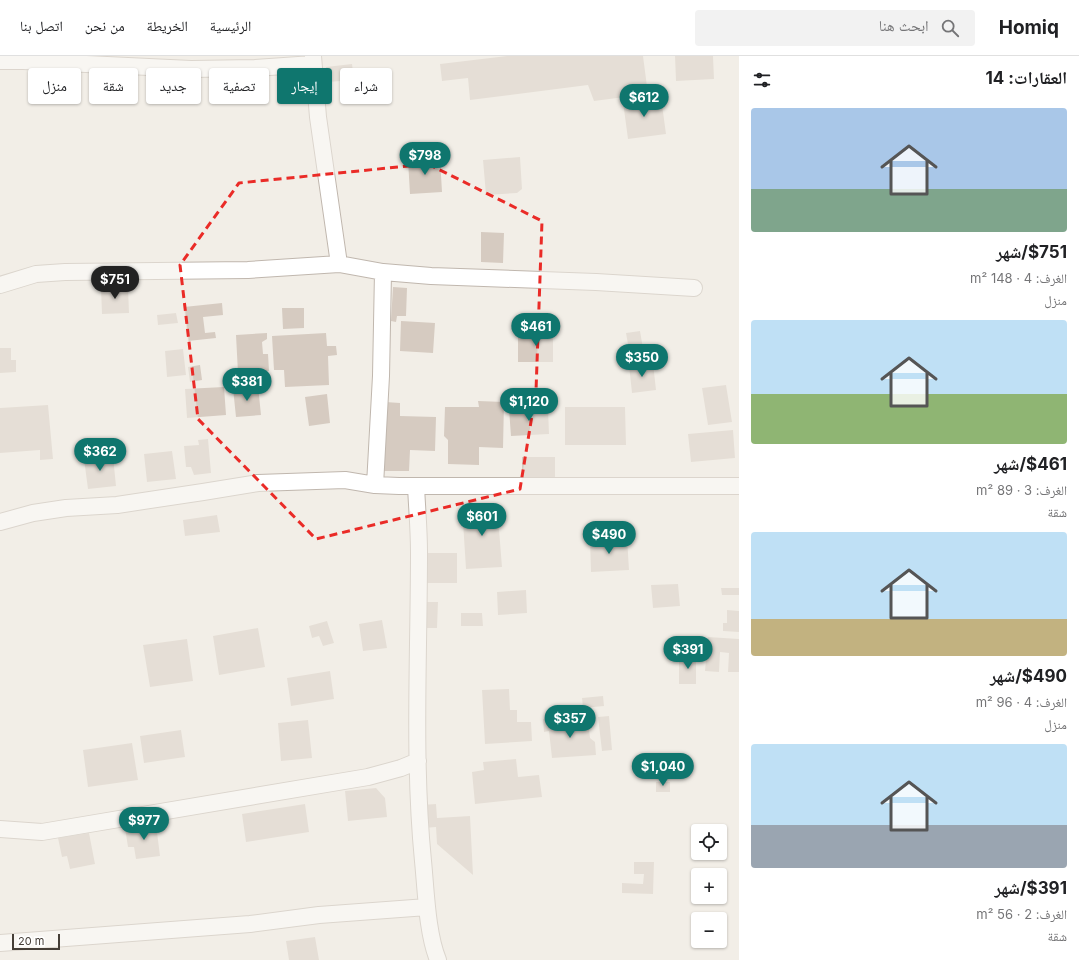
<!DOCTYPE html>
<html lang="ar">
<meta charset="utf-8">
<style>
body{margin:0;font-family:Inter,"Noto Naskh Arabic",sans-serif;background:#f2f2f2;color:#202124;direction:rtl;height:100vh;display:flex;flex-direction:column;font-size:15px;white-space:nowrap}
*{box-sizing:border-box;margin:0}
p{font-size:13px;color:#757577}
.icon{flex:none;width:22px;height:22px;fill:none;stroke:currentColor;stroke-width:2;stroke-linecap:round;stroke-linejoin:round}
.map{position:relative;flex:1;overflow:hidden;direction:ltr}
.details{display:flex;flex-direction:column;background:#fff;width:340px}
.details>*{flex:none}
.guide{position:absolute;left:12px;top:12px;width:380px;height:36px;direction:rtl;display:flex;gap:8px}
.controls{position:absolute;left:691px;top:768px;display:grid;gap:8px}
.controls a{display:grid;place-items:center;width:36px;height:36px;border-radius:4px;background:#fff;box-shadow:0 1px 3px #0004;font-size:20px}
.scale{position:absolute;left:12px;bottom:10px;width:48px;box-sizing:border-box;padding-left:4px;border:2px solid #453e37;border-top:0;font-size:11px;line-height:14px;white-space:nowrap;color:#453e37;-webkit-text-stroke:3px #fff;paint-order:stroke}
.price{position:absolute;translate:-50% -34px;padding:0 9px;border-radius:14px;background:#0f766e;color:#fff;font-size:13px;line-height:26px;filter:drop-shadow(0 1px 2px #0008)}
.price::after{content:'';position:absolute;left:50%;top:24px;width:12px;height:9px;margin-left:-6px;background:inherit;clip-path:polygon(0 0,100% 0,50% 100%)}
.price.on{background:#222;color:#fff}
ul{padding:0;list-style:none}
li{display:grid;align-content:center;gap:8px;height:212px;padding:0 12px}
li span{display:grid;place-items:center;height:124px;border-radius:4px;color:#555}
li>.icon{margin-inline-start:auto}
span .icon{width:72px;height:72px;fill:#fffc;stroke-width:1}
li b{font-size:17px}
h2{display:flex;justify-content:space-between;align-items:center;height:48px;padding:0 12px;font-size:17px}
.tag{padding:0 14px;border-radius:4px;background:#fff;box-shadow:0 1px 3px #0004;font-size:14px;line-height:36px}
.tag.on{background:#0f766e;color:#fff}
header{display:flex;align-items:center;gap:24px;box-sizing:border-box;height:56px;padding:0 20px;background:#fff;border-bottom:1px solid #e0e0e0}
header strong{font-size:19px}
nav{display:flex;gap:22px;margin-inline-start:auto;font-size:14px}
.search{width:280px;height:36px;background:#f2f2f2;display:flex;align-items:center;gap:10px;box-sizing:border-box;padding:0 14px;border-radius:4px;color:#757577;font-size:15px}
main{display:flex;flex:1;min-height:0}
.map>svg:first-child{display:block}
</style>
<header>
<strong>Homiq</strong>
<div class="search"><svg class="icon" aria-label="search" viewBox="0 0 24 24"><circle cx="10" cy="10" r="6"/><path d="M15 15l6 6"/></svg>ابحث هنا</div>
<nav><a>الرئيسية</a><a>الخريطة</a><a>من نحن</a><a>اتصل بنا</a></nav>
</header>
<main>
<section class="details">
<h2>العقارات: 14<svg class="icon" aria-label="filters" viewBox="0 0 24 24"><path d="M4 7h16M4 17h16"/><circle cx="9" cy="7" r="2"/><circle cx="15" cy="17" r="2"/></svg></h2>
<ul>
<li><span style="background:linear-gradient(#a9c7e8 65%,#7fa58c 0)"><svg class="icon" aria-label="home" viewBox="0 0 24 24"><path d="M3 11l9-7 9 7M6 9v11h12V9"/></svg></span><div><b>$751/شهر</b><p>الغرف: 4 · 148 m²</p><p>منزل</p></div></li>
<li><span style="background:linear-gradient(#bfe0f5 60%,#8fb573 0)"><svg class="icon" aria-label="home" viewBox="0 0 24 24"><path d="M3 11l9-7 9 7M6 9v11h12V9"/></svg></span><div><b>$461/شهر</b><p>الغرف: 3 · 89 m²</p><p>شقة</p></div></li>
<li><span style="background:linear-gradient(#bfe0f5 70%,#c2b280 0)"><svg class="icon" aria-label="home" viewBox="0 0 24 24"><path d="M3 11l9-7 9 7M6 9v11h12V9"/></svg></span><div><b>$490/شهر</b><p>الغرف: 4 · 96 m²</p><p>منزل</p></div></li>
<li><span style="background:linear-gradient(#bfe0f5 65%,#9aa5b1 0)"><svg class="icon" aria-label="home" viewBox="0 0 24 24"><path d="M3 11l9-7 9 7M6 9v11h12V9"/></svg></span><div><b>$391/شهر</b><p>الغرف: 2 · 56 m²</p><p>شقة</p></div></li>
</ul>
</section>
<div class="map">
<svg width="739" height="904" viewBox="0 0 739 904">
<rect width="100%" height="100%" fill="#f2eee7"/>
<!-- building -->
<path fill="#d6cbc1" d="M507 0H643L648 38 594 45 588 29 470 44 468 22 442 25 440 8Z
M675 0H713L714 23 676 25Z
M352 8 354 24 328 26 326 11Z
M661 41 666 78 628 83 623 46Z
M520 101 522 133 517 137 486 139 483 104Z
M440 102 442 136 410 138 408 104Z
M481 176 504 177 503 207 481 206Z
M128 231 129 257 102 258 101 232Z
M393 231 407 232 406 260H397L396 266 391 265Z
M222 247 223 259 203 261 205 277 215 276 216 282 188 285 184 251Z
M282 252H304V272L283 273Z
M176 257 178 267 158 269 157 259Z
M401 265 435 267 433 297 400 295Z
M640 275 645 304 631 306 626 277Z
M518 276H553V306H518Z
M267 277V283L262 286 263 298H268L269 315 238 317 236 279Z
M326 277 327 290H336L337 299 328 300 329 329 285 331 284 314H274L272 280Z
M0 292H11V304H16V316L0 317Z
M183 293 186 319 167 321 165 295Z
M653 307 656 334 632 337 629 309Z
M200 309 202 324 190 326 188 311Z
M726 329 732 366 708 369 702 332Z
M258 330 261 359 236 361 233 332Z
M224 331 226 359 187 362 185 333Z
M327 338 330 367 309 370 305 341Z
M478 345 504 346 503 392 479 391V409L448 408V384L444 380 445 351H479Z
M385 346 400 347V360L436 361 435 395 410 394 409 415H383Z
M48 349 53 403 40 404V394L0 397V352Z
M565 351H625L626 389H565Z
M548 352 549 378 511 380 509 353Z
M733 374 735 402 691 406 688 378Z
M208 383 211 417 194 419 191 411H186L184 390 199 389 198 384Z
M172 395 176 423 147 426 144 398Z
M113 400 116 430 88 433 84 403Z
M522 401H555V423H522Z
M497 448 502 511 466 513 462 450Z
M217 459 220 476 185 480 183 464Z
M627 481 629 514 591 516 590 483Z
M426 497H457V527H427Z
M678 528 680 550 653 552 651 529Z
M721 532H739V539H722Z
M526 534 527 557 498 559 497 536Z
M423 546H438L437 572H422Z
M727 554 739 555V576L723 575V567H727Z
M461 557H482L483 570H461Z
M382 564 387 592 363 595 359 568Z
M327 565 334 587 323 590 319 580 312 582 309 570Z
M258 572 265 611 219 619 213 580Z
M708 581 739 583V616H728L729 597 720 596 719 616 705 615Z
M187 583 193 625 150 631 143 589Z
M679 600H696V628H679Z
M330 615 334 643 291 650 287 622Z
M509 633 510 654H517V666H531L532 685 485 688 482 634Z
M603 640 604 650 583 652 582 642Z
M609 660 612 694 602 695 598 661Z
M555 662 556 668 588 665 590 682 595 686 596 699 552 702 549 675 544 676 543 663Z
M308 664 312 702 281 705 278 667Z
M181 674 185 701 144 707 140 680Z
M132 687 138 724 88 731 83 694Z
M516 703 518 721 539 719 542 741 475 748 472 716 484 714 483 706Z
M656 726H670V736H656Z
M376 732 385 742 387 761 348 765 345 735Z
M305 748 309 776 246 786 242 758Z
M436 748 437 762 470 760 473 819 437 788 436 771 424 772 422 749Z
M156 768 160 800 136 803 134 791H128L125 772Z
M89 777 95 808 70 813 67 800 62 801 58 782Z
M634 806H654L653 838 622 837V827L643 828 644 818H634Z
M315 881 319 904H289L286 885Z"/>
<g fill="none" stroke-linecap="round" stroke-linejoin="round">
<defs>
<path id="minor" d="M313 0 318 61 339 208 383 216 381 320 375 429
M0 5H23L191 13 255 12 313 8
M383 216 431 220 596 226 694 232
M0 229 36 218 65 216 248 214 339 208
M416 430C417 452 419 474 419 496 419 599 413 703 423 805 426 835 427 877 438 904
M0 466 33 457 66 452 117 449 203 436 258 427 345 424 375 429 399 430H739
M0 773 42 776 368 721 401 712 418 705
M0 887 250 868 319 859 427 851"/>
</defs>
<!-- minor casing -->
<use href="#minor" stroke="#c0b7ae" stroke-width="18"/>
<!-- minor -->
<use href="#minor" stroke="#fff" stroke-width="16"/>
</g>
<!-- marked area -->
<path d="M0 0H739V904H0ZM428 108 542 165 536 335 520 433 316 483 198 363 180 209 239 127Z" fill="#f2eee7" fill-opacity=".55" fill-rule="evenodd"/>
<path fill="none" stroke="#ea2b27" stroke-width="3" stroke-dasharray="8 5" stroke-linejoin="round" d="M428 108 542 165 536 335 520 433 316 483 198 363 180 209 239 127Z"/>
</svg>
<div class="controls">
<a><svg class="icon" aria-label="locate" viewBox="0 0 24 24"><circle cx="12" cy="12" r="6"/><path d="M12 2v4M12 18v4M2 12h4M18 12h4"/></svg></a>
<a>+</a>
<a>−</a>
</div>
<div class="scale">20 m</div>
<b class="price" style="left:644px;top:62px">$612</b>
<b class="price" style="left:425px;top:120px">$798</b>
<b class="price on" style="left:115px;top:244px">$751</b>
<b class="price" style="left:536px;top:291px">$461</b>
<b class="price" style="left:642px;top:322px">$350</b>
<b class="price" style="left:247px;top:346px">$381</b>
<b class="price" style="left:529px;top:366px">$1,120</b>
<b class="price" style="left:100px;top:416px">$362</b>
<b class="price" style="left:482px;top:481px">$601</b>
<b class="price" style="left:609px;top:499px">$490</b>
<b class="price" style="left:688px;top:614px">$391</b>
<b class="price" style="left:570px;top:683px">$357</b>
<b class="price" style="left:663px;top:731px">$1,040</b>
<b class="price" style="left:144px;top:785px">$977</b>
<div class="guide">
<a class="tag">شراء</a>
<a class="tag on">إيجار</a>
<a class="tag">تصفية</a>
<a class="tag">جديد</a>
<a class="tag">شقة</a>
<a class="tag">منزل</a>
</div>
</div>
</main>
